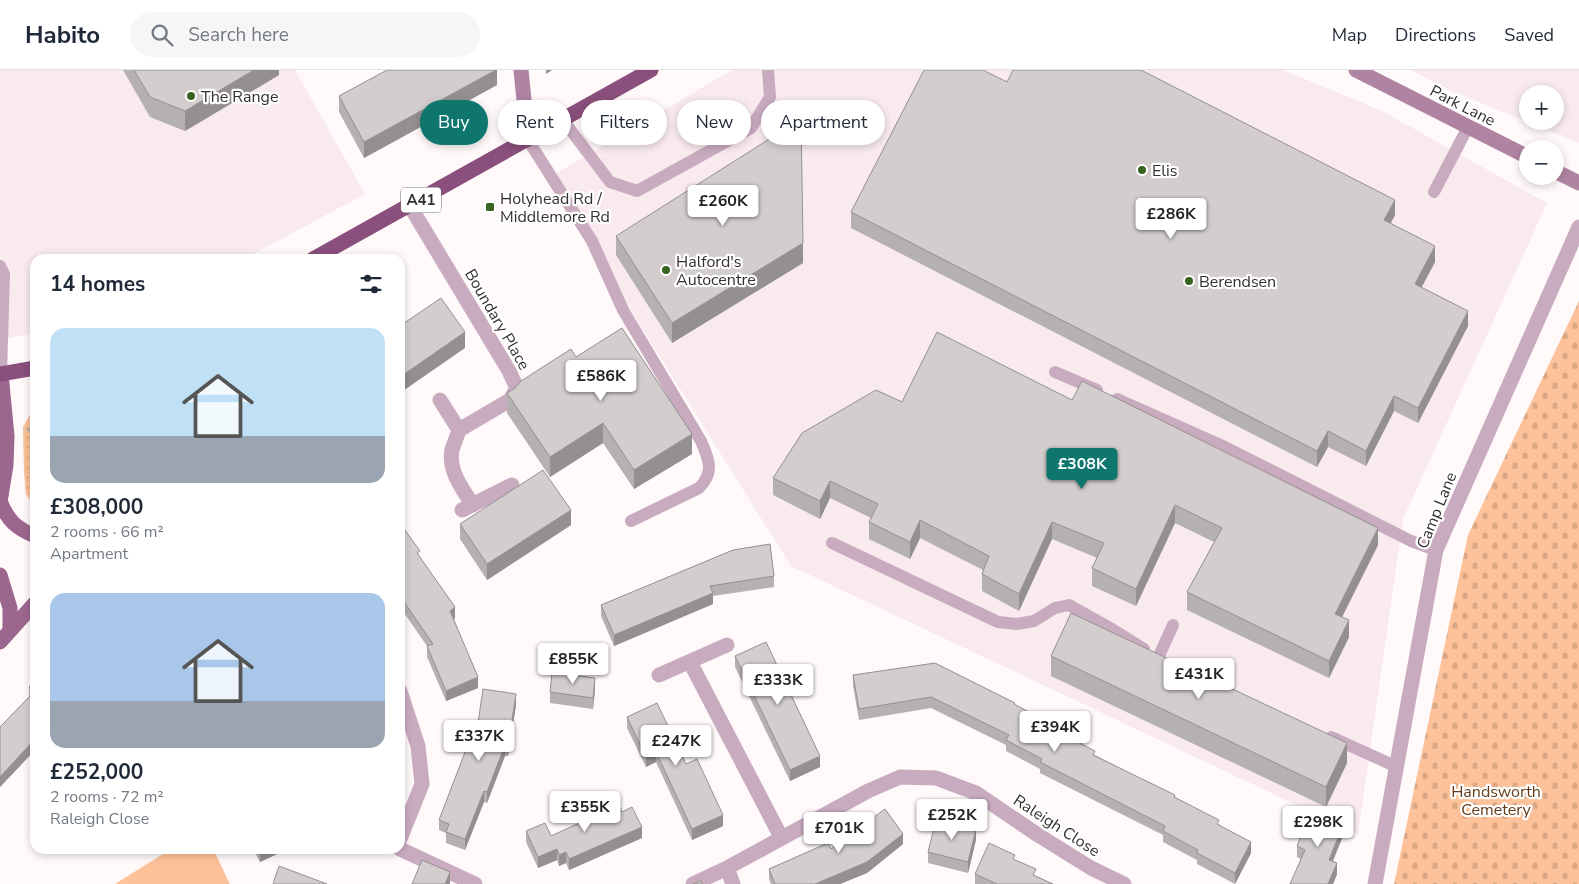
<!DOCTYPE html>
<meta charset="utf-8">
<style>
body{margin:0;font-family:"Nunito Sans",sans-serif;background:#f6f6f7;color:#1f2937;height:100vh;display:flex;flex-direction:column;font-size:19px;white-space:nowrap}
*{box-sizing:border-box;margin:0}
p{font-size:16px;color:#747a83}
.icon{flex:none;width:28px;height:28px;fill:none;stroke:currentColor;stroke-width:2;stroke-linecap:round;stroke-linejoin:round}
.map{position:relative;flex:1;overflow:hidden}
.sheet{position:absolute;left:30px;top:184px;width:375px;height:600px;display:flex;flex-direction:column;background:#fff;border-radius:15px;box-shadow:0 2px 8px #0003}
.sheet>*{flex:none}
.banner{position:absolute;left:420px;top:30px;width:475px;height:45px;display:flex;gap:10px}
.buttons{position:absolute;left:1519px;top:15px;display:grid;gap:10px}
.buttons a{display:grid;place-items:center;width:45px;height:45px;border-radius:50%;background:#fff;box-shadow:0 2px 8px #0003;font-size:25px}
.price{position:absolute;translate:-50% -42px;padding:0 11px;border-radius:5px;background:#fff;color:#222;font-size:16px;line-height:32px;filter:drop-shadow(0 1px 2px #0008)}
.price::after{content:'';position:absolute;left:50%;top:30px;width:15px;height:11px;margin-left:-8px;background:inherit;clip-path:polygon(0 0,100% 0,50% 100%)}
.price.on{background:#0f766e;color:#fff}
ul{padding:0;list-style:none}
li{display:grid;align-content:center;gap:10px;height:265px;padding:0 20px}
li span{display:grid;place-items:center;height:155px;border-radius:15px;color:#555}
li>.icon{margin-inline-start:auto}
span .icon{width:90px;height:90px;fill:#fffc;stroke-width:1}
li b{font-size:21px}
h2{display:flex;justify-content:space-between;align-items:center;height:60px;padding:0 20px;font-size:21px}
.tag{padding:0 18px;border-radius:22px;background:#fff;box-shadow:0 2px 8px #0003;font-size:18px;line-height:45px}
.tag.on{background:#0f766e;color:#fff}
header{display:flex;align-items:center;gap:30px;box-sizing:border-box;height:70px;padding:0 25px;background:#fff;border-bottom:1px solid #e0e1e3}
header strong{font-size:24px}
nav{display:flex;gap:28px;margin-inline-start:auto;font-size:18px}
.search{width:350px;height:45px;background:#f6f6f7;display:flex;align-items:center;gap:12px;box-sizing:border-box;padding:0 18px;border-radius:28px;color:#747a83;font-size:19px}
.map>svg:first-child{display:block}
</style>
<header>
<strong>Habito</strong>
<div class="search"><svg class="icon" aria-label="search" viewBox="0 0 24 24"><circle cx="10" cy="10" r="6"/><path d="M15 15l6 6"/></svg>Search here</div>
<nav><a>Map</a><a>Directions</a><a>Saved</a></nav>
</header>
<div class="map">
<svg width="1579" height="814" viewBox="0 0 1579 814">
<defs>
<pattern id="grass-dots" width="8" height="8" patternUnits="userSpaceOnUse" patternTransform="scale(1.25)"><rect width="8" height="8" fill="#fdc299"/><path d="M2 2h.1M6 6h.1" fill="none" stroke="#d9a784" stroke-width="1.8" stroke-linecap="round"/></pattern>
<pattern id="cemetery-stones" width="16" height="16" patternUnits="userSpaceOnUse" patternTransform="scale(1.25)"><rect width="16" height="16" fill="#fdc299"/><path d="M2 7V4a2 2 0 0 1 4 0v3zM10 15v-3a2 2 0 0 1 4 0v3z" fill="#d9a784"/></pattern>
</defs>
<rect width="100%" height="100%" fill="#fff9fa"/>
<!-- built -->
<path fill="#f8eaed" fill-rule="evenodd" d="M0 0H295L365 124 244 189H35V264L0 269Z
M732 0H1283L1382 41 1547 133 1403 449 1358 764 791 496 548 108Z
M1411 0H1579V73L1449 20ZM1528 24H1555V51H1528Z"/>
<!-- grass -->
<path fill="url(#grass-dots)" d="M32 341H35V437L26 424 24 401 23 357Z"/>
<!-- cemetery -->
<path fill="url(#cemetery-stones)" d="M1579 231V814H1394L1468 465Z"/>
<!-- green -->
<path fill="#fdc299" d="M171 779H213L230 814H115Z"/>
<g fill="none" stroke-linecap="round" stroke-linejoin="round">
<!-- path -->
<path stroke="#b3aeaf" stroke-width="3" stroke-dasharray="4 4" stroke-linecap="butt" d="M27 359 35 363"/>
<!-- lane -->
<path stroke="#c9abc0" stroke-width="12" d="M563 50 610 112 637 121 751 58 770 27 768 0
M528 70 592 171 623 240 701 371C709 390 715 402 699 418L631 451
M1434 122 1468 57
M0 196 4 204 1 304
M1055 302 1097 320
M1117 329 1225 377 1411 471 1436 480
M832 473 998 552 1017 554 1034 551 1055 538 1069 535 1112 559 1144 579
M1158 588 1173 555
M1331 667 1397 697"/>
<!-- street -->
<path stroke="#c9abc0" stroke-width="15" d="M410 136 509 301 517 318 510 330 459 360
M440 330 459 360C457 367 454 373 452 380 448 400 462 419 473 435
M462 440 512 415
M690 592 781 767
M659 605 727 575
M400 621 418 676 422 714 400 769
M400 779 475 814
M727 798 733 814
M693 814 727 798 868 721 900 707 936 708 976 723 1038 765 1091 798 1124 814
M1375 814 1436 480 1579 157"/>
<!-- secondary -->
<path stroke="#af84a3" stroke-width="15" d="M521 0 528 70
M1356 0 1528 87
M1555 101 1579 113"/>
<!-- primary -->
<path stroke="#9c678e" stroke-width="15" d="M0 431C8 451 16 458 35 466
M0 432 6 395 7 366 1 304
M0 505 10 538V561
M0 572 35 533"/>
<!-- highway -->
<path stroke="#8a4f7c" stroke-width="15" d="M313 189 651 0
M0 304 35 298"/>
</g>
<!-- wall -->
<path fill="#b5b1b0" d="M123 0H279V5L185 61 150 47Z
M497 0V15L364 88 339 42V26Z
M1007 12 1395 145 1390 154 1435 192 1421 217 1468 256 1418 353 1394 341 1366 396 1328 377 1317 397 851 158V142Z
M616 166 803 193 672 273 616 185Z
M576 287 692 384 634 419 603 373 550 407 507 343V323Z
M1072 330 1378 475 1342 547 1349 567 1329 608 1187 540V522L1214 472 1175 453 1136 536 1092 516V498L1097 488 1052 469 1019 541 982 521V504L983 500 920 468 910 489 869 469V452L871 448 830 428 820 449 773 425V408L902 332Z
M400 453 455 548 454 549 478 618 446 631 427 587V576L400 537Z
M460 454 571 455 487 510 460 469Z
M733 480 774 506V517L713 526V534L614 576 601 546V535Z
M735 586 820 697 790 711 735 597Z
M1051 586 1347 693 1326 737 1051 606Z
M853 605 1015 635 1062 664 1095 685 1175 727 1219 755 1251 783 1235 814 1197 794V790L1163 772V765L1040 703V699L1006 681V675L931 638 859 650 853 616Z
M35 611V680L0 717V657L29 627V617Z
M595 619 593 639 550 633V622Z
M516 635 508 686H505L487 733 484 732 465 780 446 773V763L439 760V750L474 680Z
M627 647 686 694 723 756 692 770 656 692 646 697 627 658Z
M622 742 642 768 569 800 566 793 559 796 557 790 538 798 526 772V761L551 766Z
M1345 761 1333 791 1337 804 1333 814H1290L1301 789 1297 787V776Z
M976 770 968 803 928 793V782Z
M903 774 867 803 840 814H771L769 809V799L831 779Z
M253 779H288L260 792Z
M1015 790 1036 806 1053 814H975V804Z"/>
<!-- shaded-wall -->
<path fill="#949090" d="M254 0H279V5L185 61V41Z
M496 0H497V15L364 88V72Z
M546 0H552L546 4Z
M1395 130V145L1384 166V150Z
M803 173V193L672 273V253Z
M1435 176V192L1415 230V214Z
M1468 241V256L1418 353V338Z
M465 262V278L400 323V307Z
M1394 326V341L1366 396V381Z
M603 353V373L550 407V387Z
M1328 361V377L1317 397V381Z
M692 364V384L634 419V400Z
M830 411V428L820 449V431Z
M1175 435V453L1136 536V519Z
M571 440V455L487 510V494Z
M920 450V468L910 489V472Z
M1052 452V469L1019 541V524Z
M1378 458V475L1335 561V544Z
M713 523V534L614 576V565Z
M455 537V548L450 551V541Z
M1349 550V567L1329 608V591Z
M478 607V618L446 631V621Z
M595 608V619L593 639V628Z
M516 624V635L508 686V675Z
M35 669V680L0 717V707Z
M1347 673V693L1326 737V717Z
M505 675V686L487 733V722Z
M656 682V692L646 697V687Z
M820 686V697L790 711V700Z
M484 721V732L465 780V769Z
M723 745V756L692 770V759Z
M1345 750V761L1329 800V790Z
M642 757V768L569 800V789Z
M976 759V770L968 803V792Z
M903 764V774L867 803 840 814H815Z
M1251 772V783L1235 814V803Z
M265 779H288L260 792V782Z
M557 779V790L538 798V787Z
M566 782V793L559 796V785Z
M1337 793V804L1333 814H1328Z
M450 802V814H445Z"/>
<!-- building -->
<path fill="#d3cecd" stroke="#949090" d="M134 0H254L185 41 150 27Z
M387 0H496L364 72 339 26Z
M924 0H983L1007 12 1013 0H1141L1395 130 1384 150 1435 176 1415 214 1468 241 1418 338 1394 326 1366 381 1328 361 1317 381 851 142Z
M801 49 803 173 672 253 616 166Z
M441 228 465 262 400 307V256Z
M622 258 692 364 634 400 603 353 550 387 507 323 515 318 521 311 571 279 576 287Z
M937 262 1072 330 1082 311 1378 458 1335 544 1349 550 1329 591 1187 522 1222 458 1175 435 1136 519 1092 498 1104 473 1052 452 1019 524 982 504 989 486 920 450 910 472 869 452 878 434 830 411 820 431 773 408 802 363 876 320 902 332Z
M543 400 571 440 487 494 460 454Z
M400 453 420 481 417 483 455 537 450 541 478 607 446 621 427 576 433 574 400 526Z
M770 474 774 506 710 516 713 523 614 565 601 535 733 480Z
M1071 543 1347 673 1326 717 1051 586Z
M766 572 820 686 790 700 735 586Z
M935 593 1015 633 1014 634 1062 660 1060 663 1095 681 1093 685 1175 725 1174 727 1219 750 1217 754 1251 772 1235 803 1197 783 1198 780 1163 761 1165 756 1040 692 1042 689 1006 670 1009 665 931 627 859 639 853 605Z
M552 602 595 608 593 628 550 622Z
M35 611V669L0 707V657L34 622 29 617Z
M483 619 516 624 508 675H505L487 722 484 721 465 769 446 762 449 754 439 750 467 677 474 680Z
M657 633 686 694 697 689 723 745 692 759 656 682 646 687 627 647Z
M619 735 622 742 632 737 642 757 569 789 566 782 559 785 557 779 538 787 526 761 545 753 551 766Z
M1313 737 1345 750 1329 790 1337 793 1328 814H1290L1305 780 1297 776Z
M885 739 903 764 867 792 815 814H775L769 799 828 773 831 779Z
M936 750 976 759 968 792 928 782Z
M989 773 1015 785 1013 789 1036 799 1033 805 1053 814H997L975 804Z
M258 779H265L260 782Z
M422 790 450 802 445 814H412Z
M279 796 327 814H273Z
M701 811 702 814H693Z"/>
<!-- markers -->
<g fill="#386421" stroke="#fff" stroke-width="2">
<circle cx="191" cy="26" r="5"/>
<circle cx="1142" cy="100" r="5"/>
<rect x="485" y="132" width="10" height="10" rx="2.5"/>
<circle cx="666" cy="200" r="5"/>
<circle cx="1189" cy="211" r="5"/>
</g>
<g text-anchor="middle" stroke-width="4.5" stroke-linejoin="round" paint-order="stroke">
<!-- shield labels -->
<rect fill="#fff" stroke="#706e6f" stroke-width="1" x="401" y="117.5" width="40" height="25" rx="4"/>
<g font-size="15" font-weight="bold" fill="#323031">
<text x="421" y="135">A41</text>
</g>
<!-- poi labels -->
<g font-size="16" fill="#323031" stroke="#fff" text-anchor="start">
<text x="201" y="32">The Range</text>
<text x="1152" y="106">Elis</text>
<text x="500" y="134">Holyhead Rd /<tspan x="500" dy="18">Middlemore Rd</tspan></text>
<text x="676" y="197">Halford's<tspan x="676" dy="18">Autocentre</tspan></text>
<text x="1199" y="217">Berendsen</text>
</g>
<!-- street labels -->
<g font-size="16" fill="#323031" stroke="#fff">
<text transform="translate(1463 35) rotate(27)" y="6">Park Lane</text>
<text transform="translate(498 249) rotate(60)" y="6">Boundary Place</text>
<text transform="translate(1436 440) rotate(-68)" y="6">Camp Lane</text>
<text transform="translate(1057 755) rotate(33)" y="6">Raleigh Close</text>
</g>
<!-- park labels -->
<g font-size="16" fill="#663b17" stroke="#fff">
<text x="1496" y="727">Handsworth<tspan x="1496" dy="18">Cemetery</tspan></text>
</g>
</g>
</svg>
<div class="buttons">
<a>+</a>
<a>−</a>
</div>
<b class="price" style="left:723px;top:157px">£260K</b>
<b class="price" style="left:1171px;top:170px">£286K</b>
<b class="price" style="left:601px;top:332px">£586K</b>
<b class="price on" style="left:1082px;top:420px">£308K</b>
<b class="price" style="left:573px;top:615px">£855K</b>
<b class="price" style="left:1199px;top:630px">£431K</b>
<b class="price" style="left:778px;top:636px">£333K</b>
<b class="price" style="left:1055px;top:683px">£394K</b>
<b class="price" style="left:479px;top:692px">£337K</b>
<b class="price" style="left:676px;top:697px">£247K</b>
<b class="price" style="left:585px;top:763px">£355K</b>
<b class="price" style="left:952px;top:771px">£252K</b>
<b class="price" style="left:1318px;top:778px">£298K</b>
<b class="price" style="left:839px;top:784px">£701K</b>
<div class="banner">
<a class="tag on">Buy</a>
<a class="tag">Rent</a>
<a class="tag">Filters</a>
<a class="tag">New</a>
<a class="tag">Apartment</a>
</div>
<section class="sheet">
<h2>14 homes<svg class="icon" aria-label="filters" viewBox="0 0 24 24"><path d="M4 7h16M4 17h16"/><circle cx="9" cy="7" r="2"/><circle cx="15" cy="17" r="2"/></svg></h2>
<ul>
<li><span style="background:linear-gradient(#bfe0f5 70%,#9aa5b1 0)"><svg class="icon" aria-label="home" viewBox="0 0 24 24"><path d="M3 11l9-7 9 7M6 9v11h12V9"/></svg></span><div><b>£308,000</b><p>2 rooms · 66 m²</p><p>Apartment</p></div></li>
<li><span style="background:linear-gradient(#a9c7e8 70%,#9aa5b1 0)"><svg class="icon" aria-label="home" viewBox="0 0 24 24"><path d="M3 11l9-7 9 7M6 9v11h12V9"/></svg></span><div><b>£252,000</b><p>2 rooms · 72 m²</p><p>Raleigh Close</p></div></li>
</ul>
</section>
</div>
